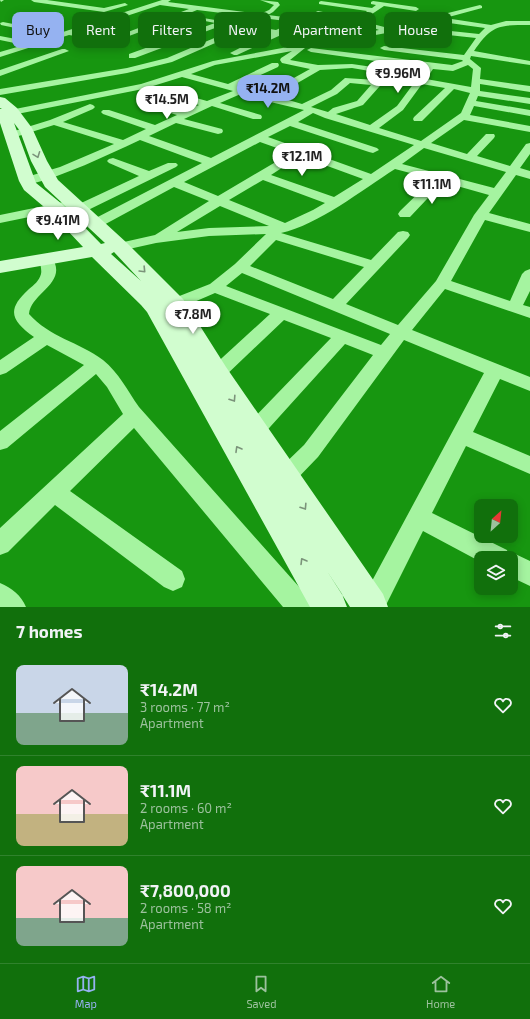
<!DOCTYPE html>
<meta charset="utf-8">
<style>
body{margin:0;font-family:"Exo 2",sans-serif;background:#1a7515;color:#f1f3f6;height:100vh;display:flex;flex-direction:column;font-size:15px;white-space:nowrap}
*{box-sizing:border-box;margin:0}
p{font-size:13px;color:#9cc19d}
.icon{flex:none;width:22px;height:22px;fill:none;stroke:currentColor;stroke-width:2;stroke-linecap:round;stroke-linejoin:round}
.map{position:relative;height:607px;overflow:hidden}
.details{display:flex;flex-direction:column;background:#11700c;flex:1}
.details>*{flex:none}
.guide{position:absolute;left:12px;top:12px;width:506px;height:36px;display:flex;gap:8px}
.needle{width:26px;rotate:27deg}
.fabs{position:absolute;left:474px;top:499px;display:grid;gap:8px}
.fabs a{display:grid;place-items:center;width:44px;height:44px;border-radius:8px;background:#11700c;box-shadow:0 2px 10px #0003;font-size:20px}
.price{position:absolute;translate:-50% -34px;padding:0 9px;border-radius:14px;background:#fff;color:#222;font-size:13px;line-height:26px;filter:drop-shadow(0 1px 2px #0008)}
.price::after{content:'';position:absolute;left:50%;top:24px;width:12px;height:9px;margin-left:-6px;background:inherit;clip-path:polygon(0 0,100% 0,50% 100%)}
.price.current{background:#95b2f1;color:#111}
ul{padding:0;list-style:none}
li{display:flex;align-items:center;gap:12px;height:100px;padding:0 16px}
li+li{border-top:1px solid #30822d}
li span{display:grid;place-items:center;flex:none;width:112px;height:80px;border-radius:8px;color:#555}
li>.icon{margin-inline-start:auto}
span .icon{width:48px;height:48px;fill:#fffc;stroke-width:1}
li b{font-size:17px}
h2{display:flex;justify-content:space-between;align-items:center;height:48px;padding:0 16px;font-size:17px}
.chip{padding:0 14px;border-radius:8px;background:#11700c;box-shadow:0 2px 10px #0003;font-size:14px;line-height:36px}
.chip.current{background:#95b2f1;color:#111}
.menu{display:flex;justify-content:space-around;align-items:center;height:56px;border-top:1px solid #30822d;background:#11700c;font-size:11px;color:#9cc19d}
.menu a{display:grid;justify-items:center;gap:2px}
.menu .current{color:#95b2f1}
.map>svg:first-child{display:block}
</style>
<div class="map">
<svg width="530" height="607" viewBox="0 0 530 607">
<rect width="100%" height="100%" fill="#179610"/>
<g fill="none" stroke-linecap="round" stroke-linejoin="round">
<!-- street -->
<path fill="#a5f4a0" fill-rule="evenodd" d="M0 0H4L1 2Z
M31 0H47L104 8 125 3 128 5 104 12 34 2Z
M162 0H171L168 2 260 14 269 10 274 5 260 0 278 2 280 5 273 12 268 15 300 19 318 11 323 12 281 35 237 55H234L230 53 269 33 247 29 172 62 127 73 0 95V89L127 68 167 58 238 28 223 25 135 58H129V54L215 23 185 17V15L121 39 123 41 119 43 69 35 0 57V52L24 45 0 40V36L32 42ZM160 5 189 9 112 38 78 32ZM197 10 255 17 258 19 262 18 294 22 276 30 185 15Z
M321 1 372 8 376 5 371 4V2L373 1 416 7 419 9 416 11 384 6 366 18 369 23 388 28 480 5 482 6V8L445 18 491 25 506 21H530V25C498 25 492 25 474 51L530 61V65L471 56 470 59 481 68 480 79 530 86V92L480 84V91L530 98V104L478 96 476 101 530 110V116L474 106 470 115 530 126V132L464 120 431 143 467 154 486 134H494L495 136 494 138 477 156 510 166 526 144 530 143V154L520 168 530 171V179L516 175 489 213 530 224V232L485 220 451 281 510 301 522 274 525 271 530 269V291L523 305 530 307V318L445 289 412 330 530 377V391L500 379 473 432 530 456V474L466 446 432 513 507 550 508 554 511 552 530 561V586L511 577V558H481V562L423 531 385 607H358L484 373 404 340 318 457 292 484 284 487 276 484 273 478 276 472 304 445 373 355 345 344 261 437 254 439 247 437 244 431 247 425 331 338 284 320 223 378 217 379 211 378 208 373 211 368 270 314 215 293 171 312 165 313 159 312 157 308 159 304 210 284 235 264 266 234 209 236 156 243 120 251 115 250 113 247 115 244 155 235 209 201 174 187 100 227H90L88 224 90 221 202 163 140 140C103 157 67 175 27 185L23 184 21 181 23 178 60 167 114 144 54 125 12 138 8 137 7 135 8 133 50 120 90 104 93 105 95 107 93 109 63 122 123 140 146 129 103 114 101 112 103 110H109L155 125 177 115 151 107 149 105 151 103 154 102 185 111 199 105 143 89 2 117 0 116V112L141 84 213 61 379 30 363 24 360 18 367 11 319 4V2ZM439 20 442 22 485 28 479 34 413 27ZM408 29 411 31 476 38 464 55 384 46 380 48 384 50 462 60 463 61 452 65 311 48 307 50 311 52 426 68 421 74 352 64 318 65 290 60 305 48ZM292 51 281 58 280 60 282 63 310 69 265 94 237 86 278 67 279 65 278 63H272L228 84 191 74 215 65ZM468 65 473 69 471 87 426 79 433 69 453 71ZM352 68 417 79 397 106 370 125 336 114 363 105 387 78 388 76 387 74H381L376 80 345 78 331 90 302 104 275 96 320 70ZM182 77 233 91 207 101 153 86ZM350 83 371 85 357 101 333 108 328 112 311 107 337 94ZM422 84 445 88 414 117 413 119 414 121H422L454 89 470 93 461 113 421 141 379 128 403 110ZM243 93 261 98 262 100 304 110 211 158 149 136 176 123 218 134 222 133 223 131 222 129 184 119 212 106 253 119H261L262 117 261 115 220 103ZM313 113 325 118 414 145 371 174 268 137 290 126 369 152 373 153 379 150 377 148 298 122ZM260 142 291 153 218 196 184 182ZM424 148 506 172 494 188 402 164ZM300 156 363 179 334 197 271 175ZM395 169 433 179 400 211 398 214 400 217H410L443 182 489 195 474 215 436 281 398 325 346 304 408 238 410 235 408 232 403 231 398 232 371 260 281 233C318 225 362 190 395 169ZM263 180 325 203 313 210 285 223 229 200ZM220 206 269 226 209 228 177 232ZM276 240 364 267 333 299 250 266ZM242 273 390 334 381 345 226 286Z
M3 22 44 30 48 32 44 34 1 25 0 23Z
M62 49H65L69 51 0 76V70Z
M113 158 149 171 168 163H176L178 165 176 167 84 212H74L73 208 0 223V215L73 200 78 201 79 204 139 176 109 163 107 161 109 159Z
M46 255 51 256C70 283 31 292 29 314 49 337 79 342 103 360 119 373 127 390 139 407L309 598 313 607H283L134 428 70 491 182 571 185 579 182 587 173 591 164 587 55 505 8 552 0 555V528L123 414 107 387 96 374 7 448 0 450V431L84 365 47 345 6 373 0 375V360L34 337C11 320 6 310 29 289 34 285 39 281 41 274 42 269 40 264 39 259L41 256Z
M0 583C12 588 21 595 26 607H0Z"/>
<!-- secondary -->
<path fill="#d1fdcf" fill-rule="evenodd" d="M0 97 5 98 17 108 32 128 47 161 58 180 127 243 183 299 226 367 383 594 388 607H350L327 571 342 594 347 607H310L147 312 141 305 92 257 0 273V261L83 247 50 212 24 190 19 181 0 123V109H2L0 108ZM14 123 20 131 31 161 45 187 105 243 101 244 62 204 36 183ZM114 252 141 281 111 254Z"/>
</g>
<!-- one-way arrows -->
<defs><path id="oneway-chevron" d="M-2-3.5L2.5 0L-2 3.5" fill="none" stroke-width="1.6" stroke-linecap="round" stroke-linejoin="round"/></defs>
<g stroke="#7b937a">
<use href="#oneway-chevron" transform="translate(37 155) rotate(69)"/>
<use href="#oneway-chevron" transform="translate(143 270) rotate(46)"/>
<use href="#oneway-chevron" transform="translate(233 399) rotate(57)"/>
<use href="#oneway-chevron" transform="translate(238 449) rotate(-120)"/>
<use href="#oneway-chevron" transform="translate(304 507) rotate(57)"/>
<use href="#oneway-chevron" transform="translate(303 561) rotate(-121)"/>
</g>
</svg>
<div class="fabs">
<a><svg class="needle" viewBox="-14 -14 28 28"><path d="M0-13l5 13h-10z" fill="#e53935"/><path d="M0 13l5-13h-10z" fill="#9cc19d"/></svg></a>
<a><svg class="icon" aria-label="layers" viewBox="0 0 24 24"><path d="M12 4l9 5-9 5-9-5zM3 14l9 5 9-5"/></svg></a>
</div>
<b class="price" style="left:398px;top:94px">₹9.96M</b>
<b class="price current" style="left:268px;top:109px">₹14.2M</b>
<b class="price" style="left:167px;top:120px">₹14.5M</b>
<b class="price" style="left:302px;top:177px">₹12.1M</b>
<b class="price" style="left:432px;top:205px">₹11.1M</b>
<b class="price" style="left:58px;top:241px">₹9.41M</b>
<b class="price" style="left:193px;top:335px">₹7.8M</b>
<div class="guide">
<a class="chip current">Buy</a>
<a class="chip">Rent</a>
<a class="chip">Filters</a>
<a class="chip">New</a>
<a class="chip">Apartment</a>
<a class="chip">House</a>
</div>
</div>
<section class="details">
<h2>7 homes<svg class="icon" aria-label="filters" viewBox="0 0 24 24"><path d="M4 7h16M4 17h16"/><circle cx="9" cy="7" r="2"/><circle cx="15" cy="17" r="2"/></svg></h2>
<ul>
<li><span style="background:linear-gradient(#c9d6e8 60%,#7fa58c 0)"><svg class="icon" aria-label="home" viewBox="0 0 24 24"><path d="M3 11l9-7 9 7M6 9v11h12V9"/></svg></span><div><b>₹14.2M</b><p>3 rooms · 77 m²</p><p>Apartment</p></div><svg class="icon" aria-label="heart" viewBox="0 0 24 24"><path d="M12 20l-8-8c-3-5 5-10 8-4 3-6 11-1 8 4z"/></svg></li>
<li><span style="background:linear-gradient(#f6c9c9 60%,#c2b280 0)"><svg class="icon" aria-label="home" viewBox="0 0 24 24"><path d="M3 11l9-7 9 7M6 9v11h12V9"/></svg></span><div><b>₹11.1M</b><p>2 rooms · 60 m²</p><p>Apartment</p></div><svg class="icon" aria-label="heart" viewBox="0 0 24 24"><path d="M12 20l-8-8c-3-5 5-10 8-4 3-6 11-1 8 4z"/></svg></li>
<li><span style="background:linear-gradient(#f6c9c9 65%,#7fa58c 0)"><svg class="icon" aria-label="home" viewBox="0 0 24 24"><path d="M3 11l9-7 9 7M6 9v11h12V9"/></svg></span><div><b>₹7,800,000</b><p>2 rooms · 58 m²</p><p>Apartment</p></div><svg class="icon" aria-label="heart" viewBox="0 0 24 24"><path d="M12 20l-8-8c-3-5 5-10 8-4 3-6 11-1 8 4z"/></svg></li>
</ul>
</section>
<nav class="menu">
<a class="current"><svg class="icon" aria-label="map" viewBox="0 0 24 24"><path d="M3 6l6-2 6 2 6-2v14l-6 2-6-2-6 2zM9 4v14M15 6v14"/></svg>Map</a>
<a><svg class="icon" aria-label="saved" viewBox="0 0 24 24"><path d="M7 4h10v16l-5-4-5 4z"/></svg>Saved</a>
<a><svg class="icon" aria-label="home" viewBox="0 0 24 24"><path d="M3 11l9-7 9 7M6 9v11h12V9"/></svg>Home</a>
</nav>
